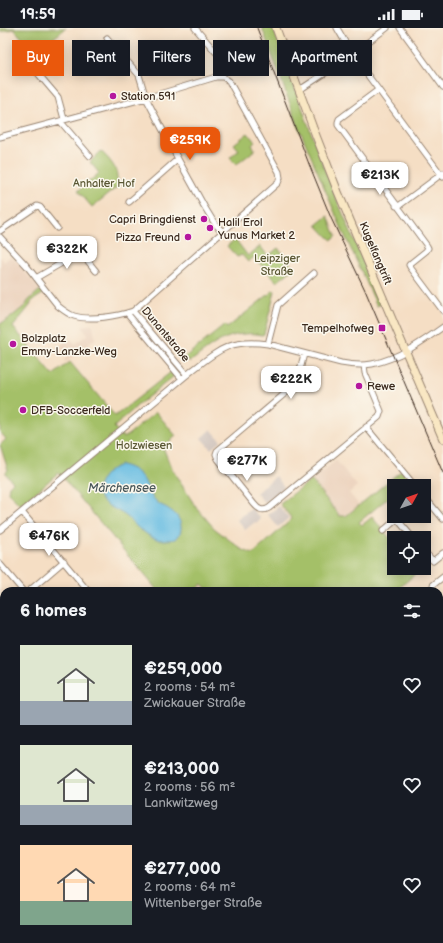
<!DOCTYPE html>
<meta charset="utf-8">
<style>
body{margin:0;font-family:"Balsamiq Sans",sans-serif;background:#242831;color:#f1f3f6;height:100vh;display:flex;flex-direction:column;font-size:15px;white-space:nowrap}
*{box-sizing:border-box;margin:0}
p{font-size:13px;color:#9ea1a6}
.icon{flex:none;width:22px;height:22px;fill:none;stroke:currentColor;stroke-width:2;stroke-linecap:round;stroke-linejoin:round}
.map{position:relative;flex:1;overflow:hidden}
.details{position:absolute;left:0px;top:559px;width:443px;height:356px;display:flex;flex-direction:column;background:#171b24;border-radius:12px 12px 0 0;box-shadow:0 2px 10px #0003}
.details>*{flex:none}
.top-card{position:absolute;left:12px;top:12px;width:419px;height:36px;display:flex;gap:8px}
.needle{width:26px;rotate:50deg}
.tools{position:absolute;left:387px;top:451px;display:grid;gap:8px}
.tools a{display:grid;place-items:center;width:44px;height:44px;border-radius:0px;background:#171b24;box-shadow:0 2px 10px #0003;font-size:20px}
.price{position:absolute;translate:-50% -34px;padding:0 9px;border-radius:8px;background:#fff;color:#222;font-size:13px;line-height:26px;filter:drop-shadow(0 1px 2px #0008)}
.price::after{content:'';position:absolute;left:50%;top:24px;width:12px;height:9px;margin-left:-6px;background:inherit;clip-path:polygon(0 0,100% 0,50% 100%)}
.price.selected{background:#ea580c;color:#fff}
ul{padding:0;list-style:none}
li{display:flex;align-items:center;gap:12px;height:100px;padding:0 20px}
li span{display:grid;place-items:center;flex:none;width:112px;height:80px;border-radius:0px;color:#555}
li>.icon{margin-inline-start:auto}
span .icon{width:48px;height:48px;fill:#fffc;stroke-width:1}
li b{font-size:17px}
h2{display:flex;justify-content:space-between;align-items:center;height:48px;padding:0 20px;font-size:17px}
.pill{padding:0 14px;border-radius:0px;background:#171b24;box-shadow:0 2px 10px #0003;font-size:14px;line-height:36px}
.pill.selected{background:#ea580c;color:#fff}
.status{display:flex;justify-content:space-between;align-items:center;height:28px;padding:0 20px;background:#171b24;direction:ltr}
.status svg{height:11px;fill:currentColor}
.map>svg:first-child{display:block}
</style>
<div class="status"><b>19:59</b><svg viewBox="0 0 49 12"><path d="M0 12V9h3v3zM5 12V6h3v6zM10 12V3h3v9zM15 12V0h3v12zM26 1h20v11H26zM47 4h2v5h-2z"/></svg></div>
<div class="map">
<svg width="443" height="915" viewBox="0 0 443 915">
<rect width="100%" height="100%" fill="#fbf7ec"/>
<filter id="ink" filterUnits="userSpaceOnUse"><feTurbulence type="fractalNoise" baseFrequency=".025" numOctaves="2"/><feDisplacementMap in="SourceGraphic" scale="8" xChannelSelector="R" yChannelSelector="G"/><feConvolveMatrix kernelMatrix="1 2 1 2 8 2 1 2 1" color-interpolation-filters="sRGB"/></filter>
<filter id="wash" filterUnits="userSpaceOnUse"><feTurbulence type="fractalNoise" baseFrequency=".012" numOctaves="4" result="noise"/><feDisplacementMap in="SourceGraphic" scale="16" xChannelSelector="R" yChannelSelector="G"/><feGaussianBlur stdDeviation="0.9" result="paint"/><feColorMatrix in="noise" values="0 0 0 0 0 0 0 0 0 0 0 0 0 0 0 0 0 1.4 0 .05"/><feComposite in="paint" operator="in"/></filter>
<g filter="url(#wash)">
<rect width="100%" height="100%" fill="#f5dec4"/>
<!-- built -->
<path fill="#eaceb7" d="M11 228 40 262 28 273 26 277 10 290 0 296V229L4 234Z
M86 297H93L95 311 66 334 64 332 67 329 59 319 69 310 75 316 88 306 82 299Z
M336 432 357 458 349 465 359 477 346 488H340L312 453Z
M202 555 206 560 215 563H193Z
M443 780V801L439 796V784Z"/>
<!-- industrial -->
<path fill="#cec1ba" d="M211 401 221 413 211 421 201 410Z
M276 448 284 459 265 475 256 465Z
M279 478 289 490 278 499 268 487Z
M252 480 261 491 257 495 255 494 245 502 237 492Z"/>
<!-- green -->
<path fill="#a4c067" stroke="#707542" d="M4 0H66L35 25 14 1 0 4V1Z
M262 0H273L327 148 381 276 377 278 365 251 343 204 299 100Z
M248 105 255 114 252 117 255 122 236 137 230 130 239 122 234 116Z
M101 123C108 130 118 140 117 150L121 156 92 179 78 163 99 145 90 134Z
M328 188 336 208 332 212 328 209 317 197Z
M235 211 248 228 260 218 268 228 278 220 294 240 277 254 254 229 248 234 242 227 237 229 227 218Z
M40 262 44 265 32 273 29 279 13 299 53 347 70 334 115 388 171 344 174 348 138 377 114 399 124 410 156 384 176 408 163 419 170 437 178 451 196 479 214 500 241 521 253 526 292 491 280 476 311 452 340 488H346L402 442 410 452 403 458H394V465L359 494 362 497 372 489 394 515V540H413L416 545 396 563H215L206 560 202 556 193 563H158L63 450 58 445 21 477 19 476 8 464 9 458 13 454 5 445 8 442 0 417 6 411 0 404V296L10 290 26 277 28 273Z
M274 262 275 263 264 306 262 307C257 306 251 305 246 306 224 306 207 321 190 334L185 329 225 297 227 300Z
M439 796 443 801V826L439 821Z
M0 821 4 826V911H70L73 915H0Z
M71 911H120L123 915H74Z
M174 911H193L197 915H171V912Z
M267 911H283L287 915H262Z"/>
<!-- water -->
<path fill="#65bce2" stroke="#507380" d="M121 437C133 439 143 447 147 458 149 462 147 460 149 464 151 467 154 471 157 474 160 478 166 478 170 482 180 488 186 501 176 511 162 513 156 513 144 504 141 502 139 501 137 499 133 495 130 491 126 488 118 482 107 479 101 471 91 458 109 439 121 437Z"/>
</g>
<g filter="url(#ink)">
<g fill="none" stroke-linecap="round" stroke-linejoin="round">
<defs>
<path id="street" d="M195 0 221 30 223 49
M337 0 352 26 443 149
M400 0 443 59
M107 10 139 47 146 70 178 131 204 178 215 196 223 204
M29 35 58 69 64 91
M298 61 304 59 330 42 387 0
M378 62 339 91 338 94V97L427 218 428 220 426 223 411 235 409 237 410 239 443 283
M60 93 90 128
M0 109 146 70 216 49H223L229 53 279 144 280 150 278 155 133 283C118 288 90 293 74 288 68 286 63 282 58 278L26 237 0 209
M129 174 178 131
M396 178 400 177 443 145
M0 203 37 178 40 179 57 200
M36 250 79 225 82 226 96 243
M133 283 187 347
M127 285 182 351
M268 316 278 277 314 245
M304 326 298 350 295 357 217 423 216 426 218 431 254 476C258 481 262 484 269 480L379 389 381 383 365 345 364 337
M366 399 415 458
M424 468 443 491
M22 484 88 563
M401 488 397 491 413 510
M0 502 194 341C221 320 232 311 268 316L341 335C351 337 362 338 372 336 398 331 422 314 443 299
M383 503 397 491
M424 523 433 533 443 525
M0 536 23 563
M29 563 64 533
M433 563V557L443 549
M439 616H443
M0 639 4 644
M443 680 441 682 443 685
M0 782 4 779
M168 911 171 912 174 911
M193 911 197 915
M229 911V915
M333 915 336 911"/>
<path id="secondary" d="M276 0 313 100 338 164 443 411
M0 757 4 762
M127 911 130 915"/>
</defs>
<!-- street casing -->
<use href="#street" stroke="#988471" stroke-width="7"/>
<!-- secondary casing -->
<use href="#secondary" stroke="#988471" stroke-width="9"/>
<!-- street -->
<use href="#street" stroke="#fff" stroke-width="5"/>
<!-- secondary -->
<use href="#secondary" stroke="#f9e7c3" stroke-width="7"/>
<!-- tram -->
<path stroke="#3b2a1e" stroke-width="1" d="M257 0 309 136 331 190 365 262 443 445"/>
</g>
</g>
<!-- markers -->
<g fill="#b5179e" stroke="#fbf7ec" stroke-width="1.5">
<circle cx="113" cy="68" r="4"/>
<circle cx="204" cy="191" r="4"/>
<circle cx="210" cy="200" r="4"/>
<circle cx="188" cy="209" r="4"/>
<rect x="378" y="296" width="8" height="8" rx="2"/>
<circle cx="13" cy="316" r="4"/>
<circle cx="359" cy="358" r="4"/>
<circle cx="23" cy="382" r="4"/>
</g>
<g text-anchor="middle" stroke-width="3" stroke-linejoin="round" paint-order="stroke">
<!-- poi labels -->
<g font-size="11" fill="#3b2a1e" stroke="#fbf7ec" text-anchor="start">
<text x="121" y="72">Station 591</text>
<text x="196" y="195" text-anchor="end">Capri Bringdienst</text>
<text x="218" y="198">Halil Erol<tspan x="218" dy="13">Yunus Market 2</tspan></text>
<text x="180" y="213" text-anchor="end">Pizza Freund</text>
<text x="374" y="304" text-anchor="end">Tempelhofweg</text>
<text x="21" y="314">Bolzplatz<tspan x="21" dy="13">Emmy-Lanzke-Weg</tspan></text>
<text x="367" y="362">Rewe</text>
<text x="31" y="386">DFB-Soccerfeld</text>
</g>
<!-- park labels -->
<g font-size="11" fill="#5a5734" stroke="#fbf7ec">
<text x="104" y="159">Anhalter Hof</text>
<text x="277" y="234">Leipziger<tspan x="277" dy="13">Straße</tspan></text>
<text x="144" y="421">Holzwiesen</text>
</g>
<!-- street labels -->
<g font-size="11" fill="#3b2a1e" stroke="#fbf7ec">
<text transform="translate(376 225) rotate(67)" y="4">Kugelfangtrift</text>
<text transform="translate(166 306) rotate(50)" y="4">Dunantstraße</text>
</g>
<!-- water labels -->
<g font-size="12" font-style="italic" fill="#485659" stroke="#fbf7ec">
<text x="122" y="464">Märchensee</text>
</g>
</g>
</svg>
<div class="tools">
<a><svg class="needle" viewBox="-14 -14 28 28"><path d="M0-13l5 13h-10z" fill="#e53935"/><path d="M0 13l5-13h-10z" fill="#9ea1a6"/></svg></a>
<a><svg class="icon" aria-label="locate" viewBox="0 0 24 24"><circle cx="12" cy="12" r="6"/><path d="M12 2v4M12 18v4M2 12h4M18 12h4"/></svg></a>
</div>
<b class="price selected" style="left:190px;top:133px">€259K</b>
<b class="price" style="left:380px;top:168px">€213K</b>
<b class="price" style="left:67px;top:242px">€322K</b>
<b class="price" style="left:291px;top:372px">€222K</b>
<b class="price" style="left:247px;top:454px">€277K</b>
<b class="price" style="left:49px;top:529px">€476K</b>
<div class="top-card">
<a class="pill selected">Buy</a>
<a class="pill">Rent</a>
<a class="pill">Filters</a>
<a class="pill">New</a>
<a class="pill">Apartment</a>
</div>
<section class="details">
<h2>6 homes<svg class="icon" aria-label="filters" viewBox="0 0 24 24"><path d="M4 7h16M4 17h16"/><circle cx="9" cy="7" r="2"/><circle cx="15" cy="17" r="2"/></svg></h2>
<ul>
<li><span style="background:linear-gradient(#dfe7d0 70%,#9aa5b1 0)"><svg class="icon" aria-label="home" viewBox="0 0 24 24"><path d="M3 11l9-7 9 7M6 9v11h12V9"/></svg></span><div><b>€259,000</b><p>2 rooms · 54 m²</p><p>Zwickauer Straße</p></div><svg class="icon" aria-label="heart" viewBox="0 0 24 24"><path d="M12 20l-8-8c-3-5 5-10 8-4 3-6 11-1 8 4z"/></svg></li>
<li><span style="background:linear-gradient(#dfe7d0 75%,#9aa5b1 0)"><svg class="icon" aria-label="home" viewBox="0 0 24 24"><path d="M3 11l9-7 9 7M6 9v11h12V9"/></svg></span><div><b>€213,000</b><p>2 rooms · 56 m²</p><p>Lankwitzweg</p></div><svg class="icon" aria-label="heart" viewBox="0 0 24 24"><path d="M12 20l-8-8c-3-5 5-10 8-4 3-6 11-1 8 4z"/></svg></li>
<li><span style="background:linear-gradient(#ffd9b3 70%,#7fa58c 0)"><svg class="icon" aria-label="home" viewBox="0 0 24 24"><path d="M3 11l9-7 9 7M6 9v11h12V9"/></svg></span><div><b>€277,000</b><p>2 rooms · 64 m²</p><p>Wittenberger Straße</p></div><svg class="icon" aria-label="heart" viewBox="0 0 24 24"><path d="M12 20l-8-8c-3-5 5-10 8-4 3-6 11-1 8 4z"/></svg></li>
</ul>
</section>
</div>
